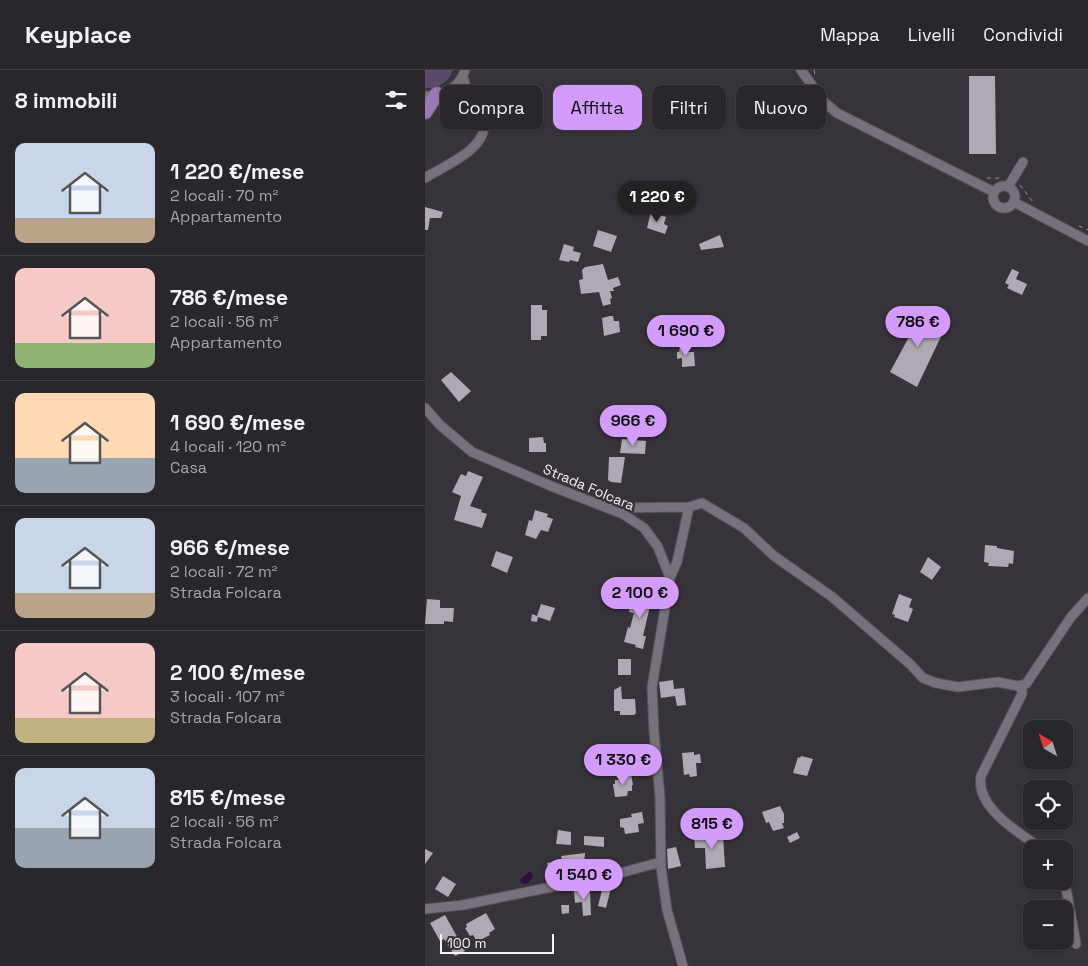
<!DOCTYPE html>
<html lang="it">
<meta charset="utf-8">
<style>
body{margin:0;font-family:"Space Grotesk",sans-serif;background:#312e34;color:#f1f3f6;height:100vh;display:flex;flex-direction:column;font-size:19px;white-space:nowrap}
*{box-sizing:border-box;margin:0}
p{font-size:16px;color:#a5a5a9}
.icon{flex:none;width:28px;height:28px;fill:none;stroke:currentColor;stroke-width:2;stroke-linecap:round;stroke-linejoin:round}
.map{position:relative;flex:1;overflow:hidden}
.side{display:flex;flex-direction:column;background:#29262c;width:425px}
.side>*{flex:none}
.guide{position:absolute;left:15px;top:15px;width:475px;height:45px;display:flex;gap:10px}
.needle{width:32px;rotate:321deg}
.controls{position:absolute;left:598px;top:650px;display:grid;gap:10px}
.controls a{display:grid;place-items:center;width:50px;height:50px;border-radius:10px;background:#29262c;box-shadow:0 1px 4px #0004,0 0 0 1px #454348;font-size:25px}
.scale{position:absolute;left:15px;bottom:12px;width:114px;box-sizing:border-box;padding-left:5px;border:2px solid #f5f2f7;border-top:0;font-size:14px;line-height:18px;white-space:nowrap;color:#f5f2f7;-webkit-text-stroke:4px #37333a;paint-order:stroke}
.price{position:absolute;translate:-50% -42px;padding:0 11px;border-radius:18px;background:#d39cfc;color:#111;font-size:16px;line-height:32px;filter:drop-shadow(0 1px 2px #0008)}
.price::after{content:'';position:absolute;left:50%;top:30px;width:15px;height:11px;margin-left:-8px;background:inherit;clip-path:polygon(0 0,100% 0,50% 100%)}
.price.on{background:#222;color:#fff}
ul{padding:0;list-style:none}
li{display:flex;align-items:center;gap:15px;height:125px;padding:0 15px}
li+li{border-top:1px solid #454348}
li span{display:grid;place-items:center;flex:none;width:140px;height:100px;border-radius:10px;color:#555}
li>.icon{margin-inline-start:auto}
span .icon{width:60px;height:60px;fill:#fffc;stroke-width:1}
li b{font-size:21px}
h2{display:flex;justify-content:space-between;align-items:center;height:60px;padding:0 15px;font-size:21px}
.pill{padding:0 18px;border-radius:10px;background:#29262c;box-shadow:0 1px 4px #0004,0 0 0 1px #454348;font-size:18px;line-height:45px}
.pill.on{background:#d39cfc;color:#111}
header{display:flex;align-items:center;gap:30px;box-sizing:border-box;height:70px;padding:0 25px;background:#29262c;border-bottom:1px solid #454348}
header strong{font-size:24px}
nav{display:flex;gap:28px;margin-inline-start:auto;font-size:18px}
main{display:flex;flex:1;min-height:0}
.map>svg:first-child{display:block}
</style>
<header>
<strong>Keyplace</strong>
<nav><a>Mappa</a><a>Livelli</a><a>Condividi</a></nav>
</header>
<main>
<section class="side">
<h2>8 immobili<svg class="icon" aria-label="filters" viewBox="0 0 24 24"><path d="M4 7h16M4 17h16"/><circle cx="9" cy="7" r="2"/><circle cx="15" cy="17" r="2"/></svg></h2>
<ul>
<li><span style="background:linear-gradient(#c9d6e8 75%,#b9a48a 0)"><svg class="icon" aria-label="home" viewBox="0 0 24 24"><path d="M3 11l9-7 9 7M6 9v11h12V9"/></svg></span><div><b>1 220 €/mese</b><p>2 locali · 70 m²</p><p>Appartamento</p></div></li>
<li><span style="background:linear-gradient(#f6c9c9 75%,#8fb573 0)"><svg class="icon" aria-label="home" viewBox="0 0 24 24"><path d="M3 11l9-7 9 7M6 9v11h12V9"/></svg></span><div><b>786 €/mese</b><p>2 locali · 56 m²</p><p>Appartamento</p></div></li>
<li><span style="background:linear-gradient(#ffd9b3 65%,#9aa5b1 0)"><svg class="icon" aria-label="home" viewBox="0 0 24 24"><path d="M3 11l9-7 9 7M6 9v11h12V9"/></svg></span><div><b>1 690 €/mese</b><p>4 locali · 120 m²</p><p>Casa</p></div></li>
<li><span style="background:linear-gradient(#c9d6e8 75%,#b9a48a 0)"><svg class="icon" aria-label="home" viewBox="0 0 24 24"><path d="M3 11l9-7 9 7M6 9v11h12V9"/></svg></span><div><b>966 €/mese</b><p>2 locali · 72 m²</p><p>Strada Folcara</p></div></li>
<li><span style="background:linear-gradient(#f6c9c9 75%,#c2b280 0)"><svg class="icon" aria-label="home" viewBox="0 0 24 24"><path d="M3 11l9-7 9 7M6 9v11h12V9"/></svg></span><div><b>2 100 €/mese</b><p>3 locali · 107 m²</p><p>Strada Folcara</p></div></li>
<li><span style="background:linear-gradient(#c9d6e8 60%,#9aa5b1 0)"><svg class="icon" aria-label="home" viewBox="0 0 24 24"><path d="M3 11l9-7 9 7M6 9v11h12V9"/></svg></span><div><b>815 €/mese</b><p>2 locali · 56 m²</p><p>Strada Folcara</p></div></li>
</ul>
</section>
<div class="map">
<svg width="663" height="896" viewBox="0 0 663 896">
<rect width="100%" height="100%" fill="#37333a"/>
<!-- green -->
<path fill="#5b486a" d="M0 0H28C25 11 12 20 0 18Z"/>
<!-- water -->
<path fill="#2f0e43" d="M103 802H106L108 807 103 813 97 814 95 810 101 805Z"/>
<!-- building -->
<path fill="#aea9b3" d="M544 6H570L571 84H544Z
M230 26 247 31V29L254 30 249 48 226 41Z
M0 137 18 142 16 148H5L3 160H0Z
M226 142 241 147 239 154 243 156 240 164 222 158Z
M173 160 192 166 186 182 168 176Z
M295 165 299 177 276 180 274 174Z
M139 174 149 177 148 181 156 183 153 192 145 190 144 192 134 190Z
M178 194 183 210 193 207 196 215 188 218 189 221H185L187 228 185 229 186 234 178 236 174 222 156 224 154 210 158 209 157 200 160 197Z
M587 199 594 202 591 209 602 214 597 225 582 218 584 215 580 213Z
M106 235H117V240H122V266H116V270H106Z
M486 241 521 256 492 317 465 302 485 265 477 259Z
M185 246H188L189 251H194L195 262 179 266 177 248Z
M261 276 262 282H269L270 296 257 297V288L252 289V282H254L255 277Z
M26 302 46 321 34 332 16 310Z
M118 367 119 373H121V382H104V368Z
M197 369 221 371 220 384 195 383Z
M184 387H200L196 413 186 412 183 410Z
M43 401 58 407 45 436 57 440 56 442 62 444 57 458 29 450 36 426 27 422 36 404 41 406Z
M110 440 123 444 122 447 128 449 123 462 116 460 111 469 100 465 104 450 107 451Z
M560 475 572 476V478L589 481 588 494 584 493 583 497 563 496 564 493 559 492Z
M71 481 88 487 82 503 66 496Z
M503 487 516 497 507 510 495 502Z
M216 516 229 519 218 566H221L218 579 210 577 211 575 199 572 203 557 205 558 209 543 204 542 205 535 212 537Z
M474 524 487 529 484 537 488 539 483 552 469 547 470 545 467 544Z
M2 529 15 530V538H29L28 552 19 551V554H0Z
M116 534 130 538 125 551 113 547 112 552 106 551 107 544 112 546Z
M193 589H206V605H193Z
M248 610 249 619 259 618 261 635 252 636 250 626 236 628 234 612Z
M196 616 197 629H210L211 643 209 645H195V641H189V620Z
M269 682V685L275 684 276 693H271L272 706 265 707 264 704 259 705 257 683Z
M376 686 388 689 382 706 368 703 373 687 375 688Z
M206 704 208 715H207V721H203L202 726 190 727 188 714H190V710H194V705Z
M355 736 359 744V753H357L359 758 348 761 344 752 341 753 337 742Z
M217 742 219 753 213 754 214 762 200 764 199 758 195 757V749L207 747 206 744Z
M133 760 146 762V775L131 774Z
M372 762 375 768 365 773 362 767Z
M298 764 300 797 281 799 280 778H270L269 765Z
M159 766 179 767V777L159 775Z
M251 777 256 796 243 799 242 779Z
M0 779 8 783 0 794Z
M160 783 159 795H149V799L125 805 122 793 137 790 136 786Z
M18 806 31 814 23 827 10 819Z
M178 816 186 818 181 838 173 836Z
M149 821H165L166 845 158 846 157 832 150 833Z
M136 835H144V843L137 844Z
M61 843 70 859 64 863 65 865 55 870 54 869 51 870 48 865 45 866 40 858 42 857 41 854Z
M20 845 40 881 30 886 19 869 15 871 5 853Z"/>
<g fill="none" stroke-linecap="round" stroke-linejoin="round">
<defs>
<path id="minor" d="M376 0 399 32 412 43 569 122
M19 22 45 30
M0 26C18 27 35 17 40 0
M0 108C17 97 65 78 58 52 55 43 49 38 45 29 42 22 40 14 38 7
M568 127a11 11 0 1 1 22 0a11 11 0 1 1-22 0Z
M583 117 598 92
M589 132 663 171
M0 338 15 355 47 382 126 416 198 444 219 458 233 477 245 508 227 617 229 662 235 727 236 797 242 840 258 896
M188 438 264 437 277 433 319 458 349 486 406 526 485 594 498 608 511 613 533 617 573 612 593 616 597 620V624L556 706C550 738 595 763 617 779
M245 508 252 492 264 437
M593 616 601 614 646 547 663 528
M638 811 642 823 651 874
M0 839 38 835 141 814 158 813 236 792"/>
<path id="highway" d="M0 42 12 24"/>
</defs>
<!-- minor casing -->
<use href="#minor" stroke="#565259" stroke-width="11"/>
<!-- highway casing -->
<use href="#highway" stroke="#565259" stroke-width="16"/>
<!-- path -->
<path stroke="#98959a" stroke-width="1" stroke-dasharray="4 4" stroke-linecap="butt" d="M389 0 390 5
M562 108H578
M595 115 608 132
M654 156 663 160"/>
<!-- minor -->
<use href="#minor" stroke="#76717a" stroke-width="9"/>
<!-- highway -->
<use href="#highway" stroke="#9978b3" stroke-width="14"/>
</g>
<g text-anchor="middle" stroke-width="5" stroke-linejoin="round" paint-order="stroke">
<!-- street labels -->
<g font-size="14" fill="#f5f2f7" stroke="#37333a">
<text transform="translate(164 417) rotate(23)" y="5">Strada Folcara</text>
</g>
</g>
</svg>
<div class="controls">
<a><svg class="needle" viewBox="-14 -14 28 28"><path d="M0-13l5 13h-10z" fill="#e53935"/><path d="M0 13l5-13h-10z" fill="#a5a5a9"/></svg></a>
<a><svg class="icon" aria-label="locate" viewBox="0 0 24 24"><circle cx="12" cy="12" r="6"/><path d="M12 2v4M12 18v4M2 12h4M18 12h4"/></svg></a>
<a>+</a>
<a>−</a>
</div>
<div class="scale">100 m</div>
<b class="price on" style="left:232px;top:153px">1 220 €</b>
<b class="price" style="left:493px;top:278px">786 €</b>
<b class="price" style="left:261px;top:287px">1 690 €</b>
<b class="price" style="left:208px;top:377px">966 €</b>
<b class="price" style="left:215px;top:549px">2 100 €</b>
<b class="price" style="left:198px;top:716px">1 330 €</b>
<b class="price" style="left:287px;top:780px">815 €</b>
<b class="price" style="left:159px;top:831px">1 540 €</b>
<div class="guide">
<a class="pill">Compra</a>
<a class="pill on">Affitta</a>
<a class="pill">Filtri</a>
<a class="pill">Nuovo</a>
</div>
</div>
</main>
